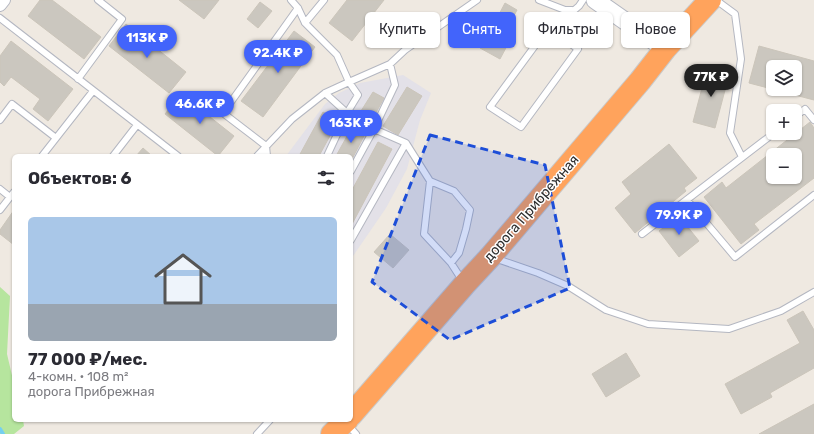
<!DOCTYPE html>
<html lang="ru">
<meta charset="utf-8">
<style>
body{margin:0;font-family:Rubik,sans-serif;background:#f7f7f7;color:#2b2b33;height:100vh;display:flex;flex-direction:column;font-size:15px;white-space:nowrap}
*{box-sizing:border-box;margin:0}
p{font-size:13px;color:#7c7c81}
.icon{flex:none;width:22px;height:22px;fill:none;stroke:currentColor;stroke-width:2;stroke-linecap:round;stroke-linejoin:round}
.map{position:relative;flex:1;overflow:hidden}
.sheet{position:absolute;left:12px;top:154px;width:341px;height:268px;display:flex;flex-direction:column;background:#fff;border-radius:6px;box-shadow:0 1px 3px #0004}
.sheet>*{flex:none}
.banner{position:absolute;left:365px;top:12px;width:380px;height:36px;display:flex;gap:8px}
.tools{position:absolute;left:766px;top:60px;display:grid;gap:8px}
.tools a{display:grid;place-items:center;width:36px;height:36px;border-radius:6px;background:#fff;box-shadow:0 1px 3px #0004;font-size:20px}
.price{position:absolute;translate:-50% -34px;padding:0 9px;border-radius:14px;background:#4264fb;color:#fff;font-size:13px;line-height:26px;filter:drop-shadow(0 1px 2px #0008)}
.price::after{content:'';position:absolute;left:50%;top:24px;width:12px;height:9px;margin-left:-6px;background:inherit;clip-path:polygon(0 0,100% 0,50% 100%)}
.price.current{background:#222;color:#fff}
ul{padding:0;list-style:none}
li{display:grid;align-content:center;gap:8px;height:212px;padding:0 16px}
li+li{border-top:1px solid #e1e1e2}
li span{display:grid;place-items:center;height:124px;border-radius:6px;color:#555}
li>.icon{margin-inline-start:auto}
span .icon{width:72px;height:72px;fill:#fffc;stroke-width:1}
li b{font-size:17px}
h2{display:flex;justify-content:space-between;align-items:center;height:48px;padding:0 16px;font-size:17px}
.pill{padding:0 14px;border-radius:6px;background:#fff;box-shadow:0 1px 3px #0004;font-size:14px;line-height:36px}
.pill.current{background:#4264fb;color:#fff}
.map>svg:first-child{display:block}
</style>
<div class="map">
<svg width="814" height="434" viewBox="0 0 814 434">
<rect width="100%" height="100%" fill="#efe9e1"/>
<!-- industrial -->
<path fill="#e3e1e8" d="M403 75 431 93 420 120 407 169 386 208 351 259V156H286L325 104 339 93 360 83Z"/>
<!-- green -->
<path fill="#b6e59e" d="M0 287 10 296 7 354 14 384V420H23L24 426 14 434H0Z"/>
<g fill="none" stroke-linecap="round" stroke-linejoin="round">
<!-- stream -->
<path stroke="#75cff0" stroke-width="4" d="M0 429 3 434"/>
</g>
<!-- building -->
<path fill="#cbc7bf" stroke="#cbc5ba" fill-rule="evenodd" d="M40 0H52L101 37 84 59 28 16Z
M179 0H219L204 19Z
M347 0H384L352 41 329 23Z
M260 2 272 11 258 28 247 19Z
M505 3 517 10 508 27 496 20Z
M496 20 515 31 500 59 480 48Z
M126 24 186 72 169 93 109 46Z
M294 31 315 47 263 117 241 101Z
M11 41 73 89 48 121 33 109 40 99 11 77 4 86 0 82V56Z
M759 46 814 61V100L749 83ZM773 67H795V89H773Z
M707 69 729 75 715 128 693 122Z
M407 87 422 96 398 135 383 126Z
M373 92 384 98 373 118 361 111Z
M181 94 234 136 218 156 165 114Z
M323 112 338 121 319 156H299Z
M810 122 814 128V178L754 224 759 230 741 244 704 197 722 182 726 188ZM773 155H795V177H773Z
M351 129 364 136 351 161V156H336Z
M378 142 392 149 351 226V192Z
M669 144 697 178 684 188 686 191 635 233 615 208 631 194 622 182Z
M143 148 152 156H136Z
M14 210V245L0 234V230Z
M679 216 699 241 679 257 659 231Z
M390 234 409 250 393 268 374 252Z
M803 311 814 330V368L770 393 772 397 741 414 725 384 800 343 787 320Z
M626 353 640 376 606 397 592 374Z
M814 404V434H759Z"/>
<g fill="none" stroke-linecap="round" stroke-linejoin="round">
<defs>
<path id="lane" d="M539 0 565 10H572
M716 0 735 14 741 59 730 133 742 157
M0 18 178 156
M305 23 324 0
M548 28 578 49 521 127 490 107Z
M556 33 565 18 579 6 583 0
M78 79 122 19 98 0
M325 93 347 113 374 129 406 143 430 181 454 191 470 210 466 229 459 253 451 263
M795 117 805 109 814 120
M0 120 12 104 56 138
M42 156 93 91
M113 156 137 125
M257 156 292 119 325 93 349 82 337 55 305 23 298 8 291 0
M267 156 266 146 223 113 298 8
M327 156 347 113 358 95 349 82 390 64 405 50 477 0
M351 171 374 129 395 85 390 64
M430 181 424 234 451 263 462 280
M0 189 10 197
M687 200 735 257 814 195
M0 210 14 192
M642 234 774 133
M351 240 406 143
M494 258 538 273 568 286 606 310 648 324 729 329 781 311 814 292
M347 424 356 434
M257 434 270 420"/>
<path id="street" d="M0 5 4 0"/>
<path id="secondary" d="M595 0 665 49"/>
<path id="highway" d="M351 415 465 284 491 256 640 81 665 49 710 0
M332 434 347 420"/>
</defs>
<!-- lane casing -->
<use href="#lane" stroke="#b4b7c1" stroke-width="8"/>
<!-- street casing -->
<use href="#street" stroke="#b4b7c1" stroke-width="14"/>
<!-- secondary casing -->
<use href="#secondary" stroke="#b4b7c1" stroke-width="19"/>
<!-- highway casing -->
<use href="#highway" stroke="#c9c9c9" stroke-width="24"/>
<!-- lane -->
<use href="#lane" stroke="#fff" stroke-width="6"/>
<!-- street -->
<use href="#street" stroke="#fff" stroke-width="12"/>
<!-- secondary -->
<use href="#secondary" stroke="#fff" stroke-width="17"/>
<!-- highway -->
<use href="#highway" stroke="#ffa35c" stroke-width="22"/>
</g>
<!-- marked area -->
<path fill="#1d4ed8" fill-opacity="0.2" stroke="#1d4ed8" stroke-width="3" stroke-dasharray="8 5" stroke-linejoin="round" d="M430 135 545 165 570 288 450 340 372 282Z"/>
<g text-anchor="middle" stroke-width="3" stroke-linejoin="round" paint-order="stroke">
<!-- street labels -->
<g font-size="14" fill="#2e2e2e" stroke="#fff">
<text transform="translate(531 208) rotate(-49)" y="5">дорога Прибрежная</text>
</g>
</g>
</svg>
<div class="tools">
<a><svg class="icon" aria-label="layers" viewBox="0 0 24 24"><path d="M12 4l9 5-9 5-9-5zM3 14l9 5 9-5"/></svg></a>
<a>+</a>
<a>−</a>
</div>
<b class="price" style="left:147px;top:59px">113K ₽</b>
<b class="price" style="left:278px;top:74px">92.4K ₽</b>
<b class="price current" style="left:711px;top:98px">77K ₽</b>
<b class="price" style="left:200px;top:125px">46.6K ₽</b>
<b class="price" style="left:351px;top:144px">163K ₽</b>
<b class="price" style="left:679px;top:236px">79.9K ₽</b>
<div class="banner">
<a class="pill">Купить</a>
<a class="pill current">Снять</a>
<a class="pill">Фильтры</a>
<a class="pill">Новое</a>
</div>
<section class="sheet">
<h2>Объектов: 6<svg class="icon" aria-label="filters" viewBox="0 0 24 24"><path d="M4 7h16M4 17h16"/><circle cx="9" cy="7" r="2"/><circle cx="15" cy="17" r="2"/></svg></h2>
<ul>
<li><span style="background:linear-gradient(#a9c7e8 70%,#9aa5b1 0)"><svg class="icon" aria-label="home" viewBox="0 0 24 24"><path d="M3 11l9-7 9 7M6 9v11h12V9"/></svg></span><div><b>77 000 ₽/мес.</b><p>4-комн. · 108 m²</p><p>дорога Прибрежная</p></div></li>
</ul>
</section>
</div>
